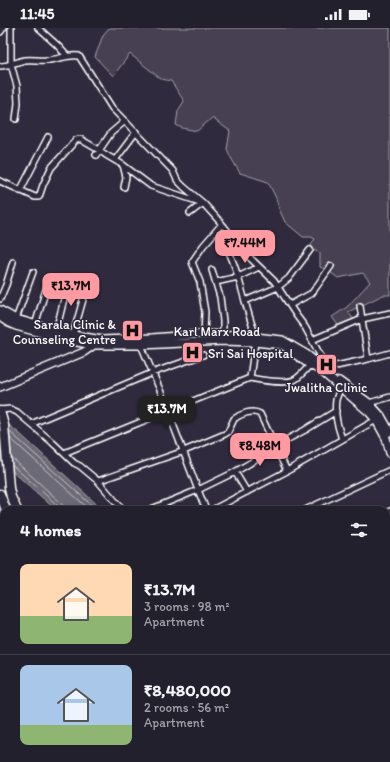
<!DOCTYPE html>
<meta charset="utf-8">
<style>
body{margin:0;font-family:Itim,sans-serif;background:#2b2836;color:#f1f3f6;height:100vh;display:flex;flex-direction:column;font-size:15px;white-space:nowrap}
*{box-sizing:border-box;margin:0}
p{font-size:13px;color:#a3a3aa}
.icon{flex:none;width:22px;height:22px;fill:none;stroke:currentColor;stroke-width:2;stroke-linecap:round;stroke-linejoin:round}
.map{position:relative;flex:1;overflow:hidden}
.drawer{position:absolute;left:0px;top:478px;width:390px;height:256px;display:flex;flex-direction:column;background:#23202e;border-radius:12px 12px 0 0;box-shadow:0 2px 10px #0003,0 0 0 1px #403e4a}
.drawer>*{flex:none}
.price{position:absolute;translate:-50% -34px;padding:0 9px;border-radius:8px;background:#ff9aa2;color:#111;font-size:13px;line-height:26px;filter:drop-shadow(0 1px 2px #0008)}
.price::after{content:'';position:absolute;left:50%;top:24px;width:12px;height:9px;margin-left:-6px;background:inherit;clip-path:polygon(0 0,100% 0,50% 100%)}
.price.active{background:#222;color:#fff}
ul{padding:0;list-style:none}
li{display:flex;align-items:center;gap:12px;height:100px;padding:0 20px}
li+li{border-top:1px solid #403e4a}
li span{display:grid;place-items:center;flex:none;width:112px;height:80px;border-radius:8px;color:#555}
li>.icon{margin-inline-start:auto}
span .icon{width:48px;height:48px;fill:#fffc;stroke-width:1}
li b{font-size:17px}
h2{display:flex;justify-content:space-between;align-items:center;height:48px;padding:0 20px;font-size:17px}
.status{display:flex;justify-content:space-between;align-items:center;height:28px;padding:0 20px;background:#23202e;direction:ltr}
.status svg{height:11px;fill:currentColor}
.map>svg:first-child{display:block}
</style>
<div class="status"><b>11:45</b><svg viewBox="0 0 49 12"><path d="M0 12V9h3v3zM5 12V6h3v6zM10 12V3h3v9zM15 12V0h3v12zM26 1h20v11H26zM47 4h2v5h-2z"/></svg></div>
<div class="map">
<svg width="390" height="734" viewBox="0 0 390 734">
<rect width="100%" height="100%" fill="#2f2a3d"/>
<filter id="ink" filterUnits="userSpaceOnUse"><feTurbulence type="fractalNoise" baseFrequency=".025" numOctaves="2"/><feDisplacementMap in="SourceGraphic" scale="8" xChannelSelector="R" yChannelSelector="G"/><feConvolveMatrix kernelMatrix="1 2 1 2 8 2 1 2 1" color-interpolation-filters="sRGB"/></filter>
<g filter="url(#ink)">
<!-- green -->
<path fill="#464152" stroke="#a2a0a8" d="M109 0H390V267H383L348 284 355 293 340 300 332 289 347 279 370 254 363 245 338 250 327 242 320 239V225L313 222 311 216 315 211 311 209H303L285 194 279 181 276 170 268 154 240 145 231 130 227 121 230 103 212 90 197 103 182 100 176 97 178 83 184 73 171 53 161 51 130 26 113 48 95 29 103 7Z"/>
<!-- water -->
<path fill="#6d6a77" stroke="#a7a6ad" d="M0 390 19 405 103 482H56L0 432Z"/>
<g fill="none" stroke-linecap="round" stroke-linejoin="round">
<!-- shore -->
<path stroke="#c5c3c9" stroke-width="1" d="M9 403 97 482
M10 410 90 482
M12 430 60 474 63 478V482
M12 437 57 477 58 482"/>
<defs>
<path id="street" d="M11 0V36L17 58 18 75 16 91
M38 0 57 17 67 28
M0 38C9 38 16 34 25 32 32 31 40 33 47 32 58 32 68 26 79 28L112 80 173 143 177 152 184 159 203 175 222 196 245 225 274 253 296 287 305 299 327 340V344L330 348
M96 127 111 105 125 93
M115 132 136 104
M123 137 126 149 124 159
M0 153 35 169H39L43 157 51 140 76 112 80 111 99 122 106 127 123 137 151 158 203 175 190 185
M20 163 48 109
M228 222C236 238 240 256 245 273 248 285 252 297 256 309
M212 242 220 269 223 293V306
M216 254 238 249 259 239
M0 271 6 257 13 234
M245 273 278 259 289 250 310 222
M290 277 312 265 331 238
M360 278 368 331
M16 291 33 244
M35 297 48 255
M56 302 60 287 69 251
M204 306 205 284 200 254 192 234 203 218 222 196
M73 307 88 254
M312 312 362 291 390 285
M141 317 160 362 198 462 206 482
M327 340 368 331 390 325
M250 350 255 314
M340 360C339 364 337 368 336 372 334 386 338 399 342 411
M369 375 390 369
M0 382 10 381 17 384 52 414 74 435 80 438 98 453 123 482
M31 396 152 345 203 327
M64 425 250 350C260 352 285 356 294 352 300 349 305 342 310 337
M235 444 250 435 275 418 305 402 336 383
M98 453 184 423 225 406 228 404 234 391C241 386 252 381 260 386L287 443
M149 482 198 462 235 444 247 464
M212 482 287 443 376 392
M305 482 390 442
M386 485 390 483
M386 525 390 524
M0 534 4 547
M0 572 4 573
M0 599 4 600
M0 628H4
M0 652H4
M386 656 390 654
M0 682H4
M386 682 390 679
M386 704 390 703
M0 713H4
M96 730 97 734
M281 730 284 734
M376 730 380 734
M10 734V730
M115 734 128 730
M227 734 240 730"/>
<path id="secondary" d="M0 3 2 0
M0 282 16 291 73 307 102 312 152 310 204 306 237 307 282 312 306 326 322 339
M0 289 9 295 16 298 71 313 94 317H141L223 313 255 314 282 317 310 337 320 342 369 384 376 392 386 410 390 425
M339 353 369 375 381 388 390 404
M0 359 84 324 94 317"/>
<path id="primary" d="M0 383 4 397 9 460 11 469 17 482
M0 466 6 482
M163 730 165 734
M174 730 177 734"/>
</defs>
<!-- street casing -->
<use href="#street" stroke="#fff" stroke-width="8"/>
<!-- secondary casing -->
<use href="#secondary" stroke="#fff" stroke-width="10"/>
<!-- primary casing -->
<use href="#primary" stroke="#fff" stroke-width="11"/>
<!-- street -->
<use href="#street" stroke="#2f2a3d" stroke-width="5"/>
<!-- secondary -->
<use href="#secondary" stroke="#2f2a3d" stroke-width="7"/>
<!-- primary -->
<use href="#primary" stroke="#2f2a3d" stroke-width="8"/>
<defs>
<path id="rail" d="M0 497 4 506
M31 734V730"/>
</defs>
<!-- rail casing -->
<use href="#rail" stroke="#fff" stroke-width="3"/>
<!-- rail -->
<use href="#rail" stroke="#2f2a3d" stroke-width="1.5" stroke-dasharray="4.5" stroke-linecap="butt"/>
</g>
</g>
<!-- icons -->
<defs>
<symbol id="hospital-square" viewBox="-11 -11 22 22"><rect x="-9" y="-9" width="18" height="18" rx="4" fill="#ff9aa2" stroke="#2f2a3d"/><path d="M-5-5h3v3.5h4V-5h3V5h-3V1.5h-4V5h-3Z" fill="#111"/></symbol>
</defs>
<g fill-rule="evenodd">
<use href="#hospital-square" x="120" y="290" width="25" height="25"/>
<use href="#hospital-square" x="180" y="312" width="25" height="25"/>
<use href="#hospital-square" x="314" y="324" width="25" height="25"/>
</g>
<g text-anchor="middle" stroke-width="3" stroke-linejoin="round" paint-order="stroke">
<!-- poi labels -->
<g font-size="13" fill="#fff" stroke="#2f2a3d" text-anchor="end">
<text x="116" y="301">Sarala Clinic &amp;<tspan x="116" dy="15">Counseling Centre</tspan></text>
<text x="208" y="330" text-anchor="start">Sri Sai Hospital</text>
<text x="326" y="364" text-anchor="middle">Jwalitha Clinic</text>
</g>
<!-- street labels -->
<g font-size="13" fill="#fff" stroke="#2f2a3d">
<text x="217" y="308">Karl Marx Road</text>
</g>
</g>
</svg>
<b class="price" style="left:245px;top:236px">₹7.44M</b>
<b class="price" style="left:71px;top:279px">₹13.7M</b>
<b class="price active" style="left:167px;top:402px">₹13.7M</b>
<b class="price" style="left:260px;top:439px">₹8.48M</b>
<section class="drawer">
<h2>4 homes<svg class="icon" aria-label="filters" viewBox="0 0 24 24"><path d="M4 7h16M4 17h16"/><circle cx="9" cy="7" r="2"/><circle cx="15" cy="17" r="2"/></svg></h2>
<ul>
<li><span style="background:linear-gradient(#ffd9b3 65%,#8fb573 0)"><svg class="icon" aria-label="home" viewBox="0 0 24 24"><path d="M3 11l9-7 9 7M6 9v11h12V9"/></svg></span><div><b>₹13.7M</b><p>3 rooms · 98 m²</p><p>Apartment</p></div></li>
<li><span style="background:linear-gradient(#a9c7e8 75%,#8fb573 0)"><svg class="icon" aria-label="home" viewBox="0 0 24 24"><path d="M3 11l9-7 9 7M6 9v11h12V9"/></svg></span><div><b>₹8,480,000</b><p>2 rooms · 56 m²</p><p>Apartment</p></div></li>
</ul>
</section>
</div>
